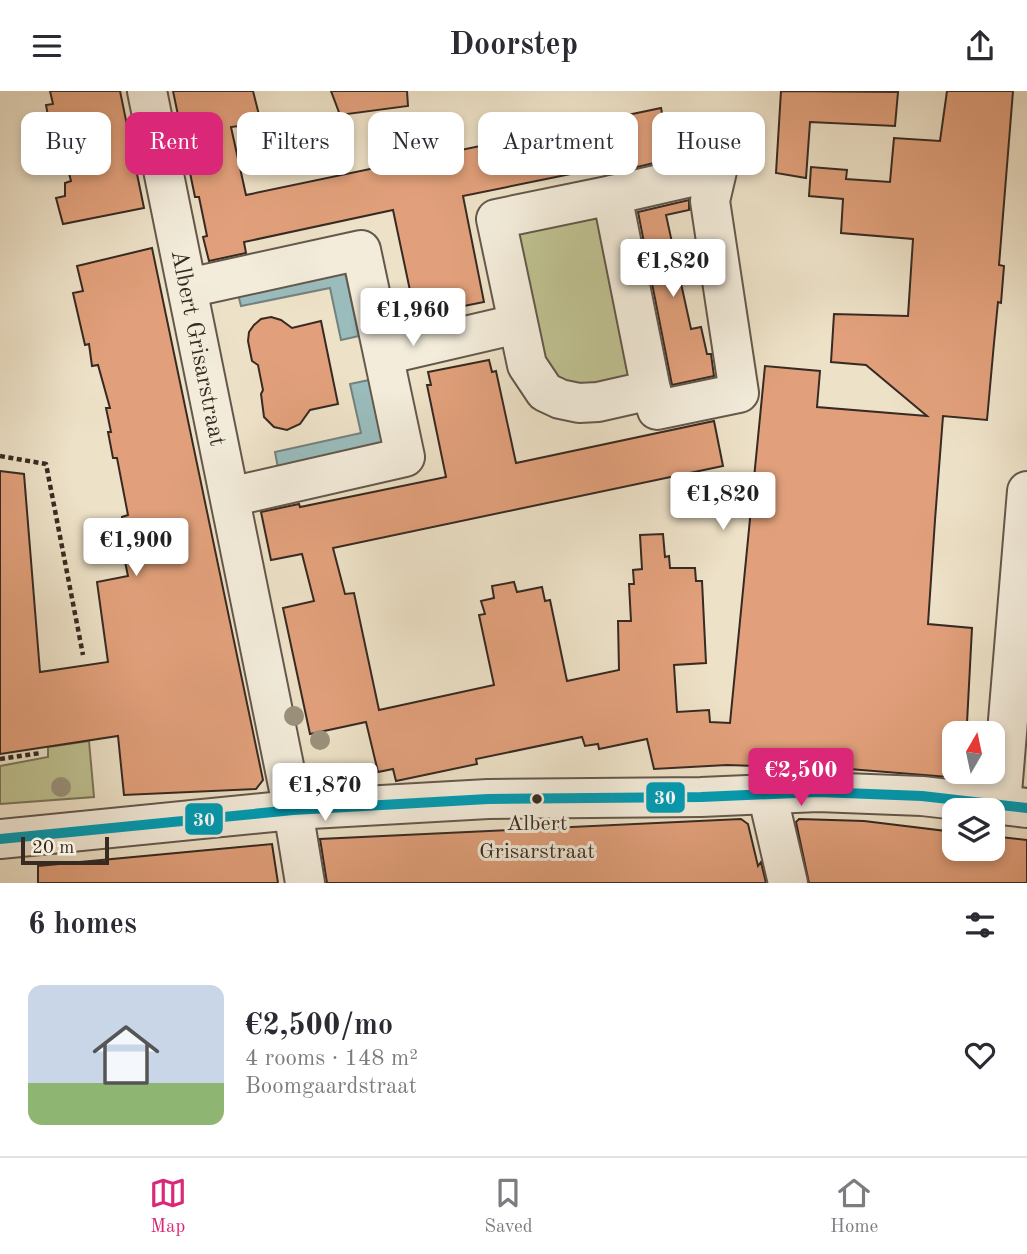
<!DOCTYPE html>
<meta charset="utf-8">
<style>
body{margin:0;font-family:"Old Standard TT",serif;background:#f2f2f3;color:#2b2b33;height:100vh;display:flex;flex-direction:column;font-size:26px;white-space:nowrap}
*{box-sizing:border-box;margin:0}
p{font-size:23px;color:#7c7c81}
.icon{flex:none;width:38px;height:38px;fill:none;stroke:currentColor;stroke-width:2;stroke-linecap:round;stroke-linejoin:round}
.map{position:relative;height:792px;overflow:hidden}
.side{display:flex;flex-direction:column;background:#fff;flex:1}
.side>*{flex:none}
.top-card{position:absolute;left:21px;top:21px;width:985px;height:63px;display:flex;gap:14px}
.needle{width:46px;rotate:9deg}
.fabs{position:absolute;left:942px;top:630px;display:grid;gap:14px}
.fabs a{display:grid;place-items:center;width:63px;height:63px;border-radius:14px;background:#fff;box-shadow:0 4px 10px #0003;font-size:35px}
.scale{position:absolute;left:21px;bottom:18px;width:88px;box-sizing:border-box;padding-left:7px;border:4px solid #362a23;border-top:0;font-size:19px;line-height:24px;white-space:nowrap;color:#362a23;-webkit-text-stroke:5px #f3ecdb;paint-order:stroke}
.price{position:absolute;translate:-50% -60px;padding:0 16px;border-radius:7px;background:#fff;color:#222;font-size:23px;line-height:46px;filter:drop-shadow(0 2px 4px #0008)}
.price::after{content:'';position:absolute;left:50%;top:42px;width:21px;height:16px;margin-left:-10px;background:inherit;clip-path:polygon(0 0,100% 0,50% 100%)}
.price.on{background:#db2777;color:#fff}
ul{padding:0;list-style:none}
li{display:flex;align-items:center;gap:21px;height:175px;padding:0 28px}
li+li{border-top:2px solid #e1e1e2}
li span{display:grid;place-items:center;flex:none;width:196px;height:140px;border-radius:14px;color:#555}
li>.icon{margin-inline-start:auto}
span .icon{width:84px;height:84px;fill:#fffc;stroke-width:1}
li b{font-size:30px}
h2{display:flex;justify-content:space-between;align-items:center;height:84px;padding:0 28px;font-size:30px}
.tag{padding:0 24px;border-radius:14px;background:#fff;box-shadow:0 4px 10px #0003;font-size:24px;line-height:63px}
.tag.on{background:#db2777;color:#fff}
header{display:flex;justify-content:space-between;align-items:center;height:91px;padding:0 28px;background:#fff;font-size:32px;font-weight:700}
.tabs{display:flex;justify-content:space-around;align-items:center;height:98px;border-top:2px solid #e1e1e2;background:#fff;font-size:19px;color:#7c7c81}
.tabs a{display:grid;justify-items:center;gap:4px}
.tabs .on{color:#db2777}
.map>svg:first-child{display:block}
</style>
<header><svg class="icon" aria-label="menu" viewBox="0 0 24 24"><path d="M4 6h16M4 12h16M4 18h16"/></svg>Doorstep<svg class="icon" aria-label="share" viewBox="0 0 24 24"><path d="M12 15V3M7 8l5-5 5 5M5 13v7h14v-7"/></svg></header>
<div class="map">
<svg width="1027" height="792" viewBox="0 0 1027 792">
<rect width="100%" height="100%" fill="#ede1c7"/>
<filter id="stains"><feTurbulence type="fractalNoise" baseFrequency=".00286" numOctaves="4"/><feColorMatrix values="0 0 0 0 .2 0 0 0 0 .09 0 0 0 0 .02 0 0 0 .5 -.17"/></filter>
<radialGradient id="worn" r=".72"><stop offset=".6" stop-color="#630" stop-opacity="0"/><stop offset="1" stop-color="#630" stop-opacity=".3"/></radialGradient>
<!-- green -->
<path fill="#bfc191" stroke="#7a765a" stroke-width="2" d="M603 112 646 290 591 302 545 286 504 134Z
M89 650 94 706 0 713V675L48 666V656Z"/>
<!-- water -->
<path fill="#9abcbc" stroke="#72827f" stroke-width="2" d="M344 177 359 245 341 249 330 197 241 215 237 199Z
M369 289 383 354 278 377 275 361 361 342 350 293Z"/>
<!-- building -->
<path fill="#e1a07b" stroke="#362a23" stroke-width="2" d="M50 0H120L144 117 63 133 56 107 65 105V92L71 90 58 39 51 41 46 14 53 13Z
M173 0H253L261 32 231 36 246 104 661 17 671 68 616 81 615 74 463 105 484 211 419 224 416 209H412L393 119 244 151 246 162 209 170 203 146 207 145 199 106H195Z
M331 0H407L408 15 340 24Z
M781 0 898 1 895 35 810 31 806 87 776 82Z
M947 0H1013L999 174 1004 175 1001 212 998 211 994 252 987 329 943 325 935 429 928 533 972 537 967 632 964 642H954V681H962L961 687 849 678 727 674 654 678 647 648 599 658 598 653 585 655 582 646 476 668 477 673 396 690 393 678 378 681 366 631 310 643 283 517 314 510 302 463 271 469 261 421 299 413 300 416 446 386 427 294H431L428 281 489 269 492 281 496 280 516 372 714 330 723 375 333 457 345 503 354 502 379 619 494 594 479 524 485 523 481 510 494 507 492 495 514 491 517 501 542 496 545 510 550 509 567 590 619 579 618 530H631L629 493H634L633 479 642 478 640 444 663 443 665 466 669 465 670 477H695L696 490H702L706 572 674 574 677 621 709 619 710 631 730 632 765 275 820 280 817 316 927 325 866 274 831 271 834 223 908 225 913 148 841 142 843 108 809 105 811 76 847 79 846 88 890 91 894 47 940 50Z
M689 109V119L666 124 691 238 701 236 707 263H711L714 285 672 294 638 121Z
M152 157 263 689 256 698 124 704 118 645 0 663V380L24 383 40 581 108 571 97 491 128 485 118 437 124 436 122 426 128 424 117 367H113L108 341H111L106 317H110L98 274 92 275 89 253 85 254 73 202 83 200 77 175Z
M271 226 281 229 292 237 321 230 338 313 310 319 300 333 287 339 274 336 264 326 261 303 263 299 258 274 252 270 248 250 249 241 254 234 261 228Z
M741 728 748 733 758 775 761 771 766 792H327L320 748Z
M799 728 864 730 954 741V758H992V745L1027 749V792H809L796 731Z
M272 753 278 792H38V775Z"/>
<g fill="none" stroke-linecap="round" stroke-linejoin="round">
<defs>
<g id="minor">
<path id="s1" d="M147 0 293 719 305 792"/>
<path d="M612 104 651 299 598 311 579 312 560 308 545 301 527 274 496 128Z"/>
<path d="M612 104 717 80 710 110 739 302 657 319 651 299"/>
<path d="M188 197 361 159 405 366 230 406"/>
<path d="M384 264 517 233"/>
<path d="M767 702 788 792"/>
<path d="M1001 714 1027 400"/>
<path d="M0 748 293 719 488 708 701 706 818 701 922 705 1027 717"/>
</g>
</defs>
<!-- minor casing -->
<use href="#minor" stroke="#64584c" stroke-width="42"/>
<!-- path -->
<path stroke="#362a23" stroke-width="4.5" stroke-dasharray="5 3.5" stroke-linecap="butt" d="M0 365 46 373 83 564
M0 668 41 662"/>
<!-- minor -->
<use href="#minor" stroke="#f3ecdb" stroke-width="38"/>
<defs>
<path id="bus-1" d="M0 748 293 719 488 708 701 706 818 701 922 705 1027 717"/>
</defs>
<!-- bus-1 casing -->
<use href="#bus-1" stroke="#f3ecdb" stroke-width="16"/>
<!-- bus-1 -->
<use href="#bus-1" stroke="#009cb4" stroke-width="10"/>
</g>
<!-- trees -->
<g fill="#9b917c">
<circle cx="294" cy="625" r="10"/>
<circle cx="320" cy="649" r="10"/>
<circle cx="61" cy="696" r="10"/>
</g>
<!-- markers -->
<circle fill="#362a23" stroke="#f3ecdb" stroke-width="2.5" cx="537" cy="708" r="6"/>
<g text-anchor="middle" stroke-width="6" stroke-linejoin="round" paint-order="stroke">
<!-- bus labels -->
<g font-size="22" fill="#362a23" stroke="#f3ecdb">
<text x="537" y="739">Albert<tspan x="537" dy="28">Grisarstraat</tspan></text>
</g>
<!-- street labels -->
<g font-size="24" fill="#362a23" stroke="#f3ecdb">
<text dy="8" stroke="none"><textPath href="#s1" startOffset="262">Albert Grisarstraat</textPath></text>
</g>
</g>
<g stroke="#f3ecdb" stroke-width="2.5">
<rect x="645" y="690" width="41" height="33" rx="7" fill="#009cb4"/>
<rect x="184" y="711" width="40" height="34" rx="7" fill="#009cb4"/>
</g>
<g font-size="19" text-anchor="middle" font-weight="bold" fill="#fff">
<text x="665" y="713">30</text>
<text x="204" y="735">30</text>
</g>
<rect width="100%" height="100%" filter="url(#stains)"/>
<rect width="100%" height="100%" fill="url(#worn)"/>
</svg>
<div class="fabs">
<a><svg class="needle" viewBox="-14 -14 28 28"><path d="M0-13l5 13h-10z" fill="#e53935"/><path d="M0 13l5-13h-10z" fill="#7c7c81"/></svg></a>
<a><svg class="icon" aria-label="layers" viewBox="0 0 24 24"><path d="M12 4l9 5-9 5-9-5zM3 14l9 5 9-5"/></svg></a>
</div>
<div class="scale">20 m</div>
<b class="price" style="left:673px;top:208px">€1,820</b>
<b class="price" style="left:413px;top:257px">€1,960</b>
<b class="price" style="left:723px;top:441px">€1,820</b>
<b class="price" style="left:136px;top:487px">€1,900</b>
<b class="price on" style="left:801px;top:717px">€2,500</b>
<b class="price" style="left:325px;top:732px">€1,870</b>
<div class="top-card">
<a class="tag">Buy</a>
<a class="tag on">Rent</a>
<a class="tag">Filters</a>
<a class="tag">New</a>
<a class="tag">Apartment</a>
<a class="tag">House</a>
</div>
</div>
<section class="side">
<h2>6 homes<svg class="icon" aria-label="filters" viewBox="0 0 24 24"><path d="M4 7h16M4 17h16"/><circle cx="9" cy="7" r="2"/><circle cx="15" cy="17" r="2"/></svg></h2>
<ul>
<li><span style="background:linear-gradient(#c9d6e8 70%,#8fb573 0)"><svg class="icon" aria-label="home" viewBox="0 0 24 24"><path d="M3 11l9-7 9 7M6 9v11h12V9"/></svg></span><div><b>€2,500/mo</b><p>4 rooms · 148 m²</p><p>Boomgaardstraat</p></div><svg class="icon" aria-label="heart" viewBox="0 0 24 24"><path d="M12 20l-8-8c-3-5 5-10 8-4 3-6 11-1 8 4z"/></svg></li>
</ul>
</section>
<nav class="tabs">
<a class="on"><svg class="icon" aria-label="map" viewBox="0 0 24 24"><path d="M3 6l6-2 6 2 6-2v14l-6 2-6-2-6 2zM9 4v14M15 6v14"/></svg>Map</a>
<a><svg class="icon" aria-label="saved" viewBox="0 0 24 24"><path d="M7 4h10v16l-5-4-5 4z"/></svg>Saved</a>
<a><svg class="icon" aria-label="home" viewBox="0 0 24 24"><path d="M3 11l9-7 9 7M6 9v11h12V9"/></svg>Home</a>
</nav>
